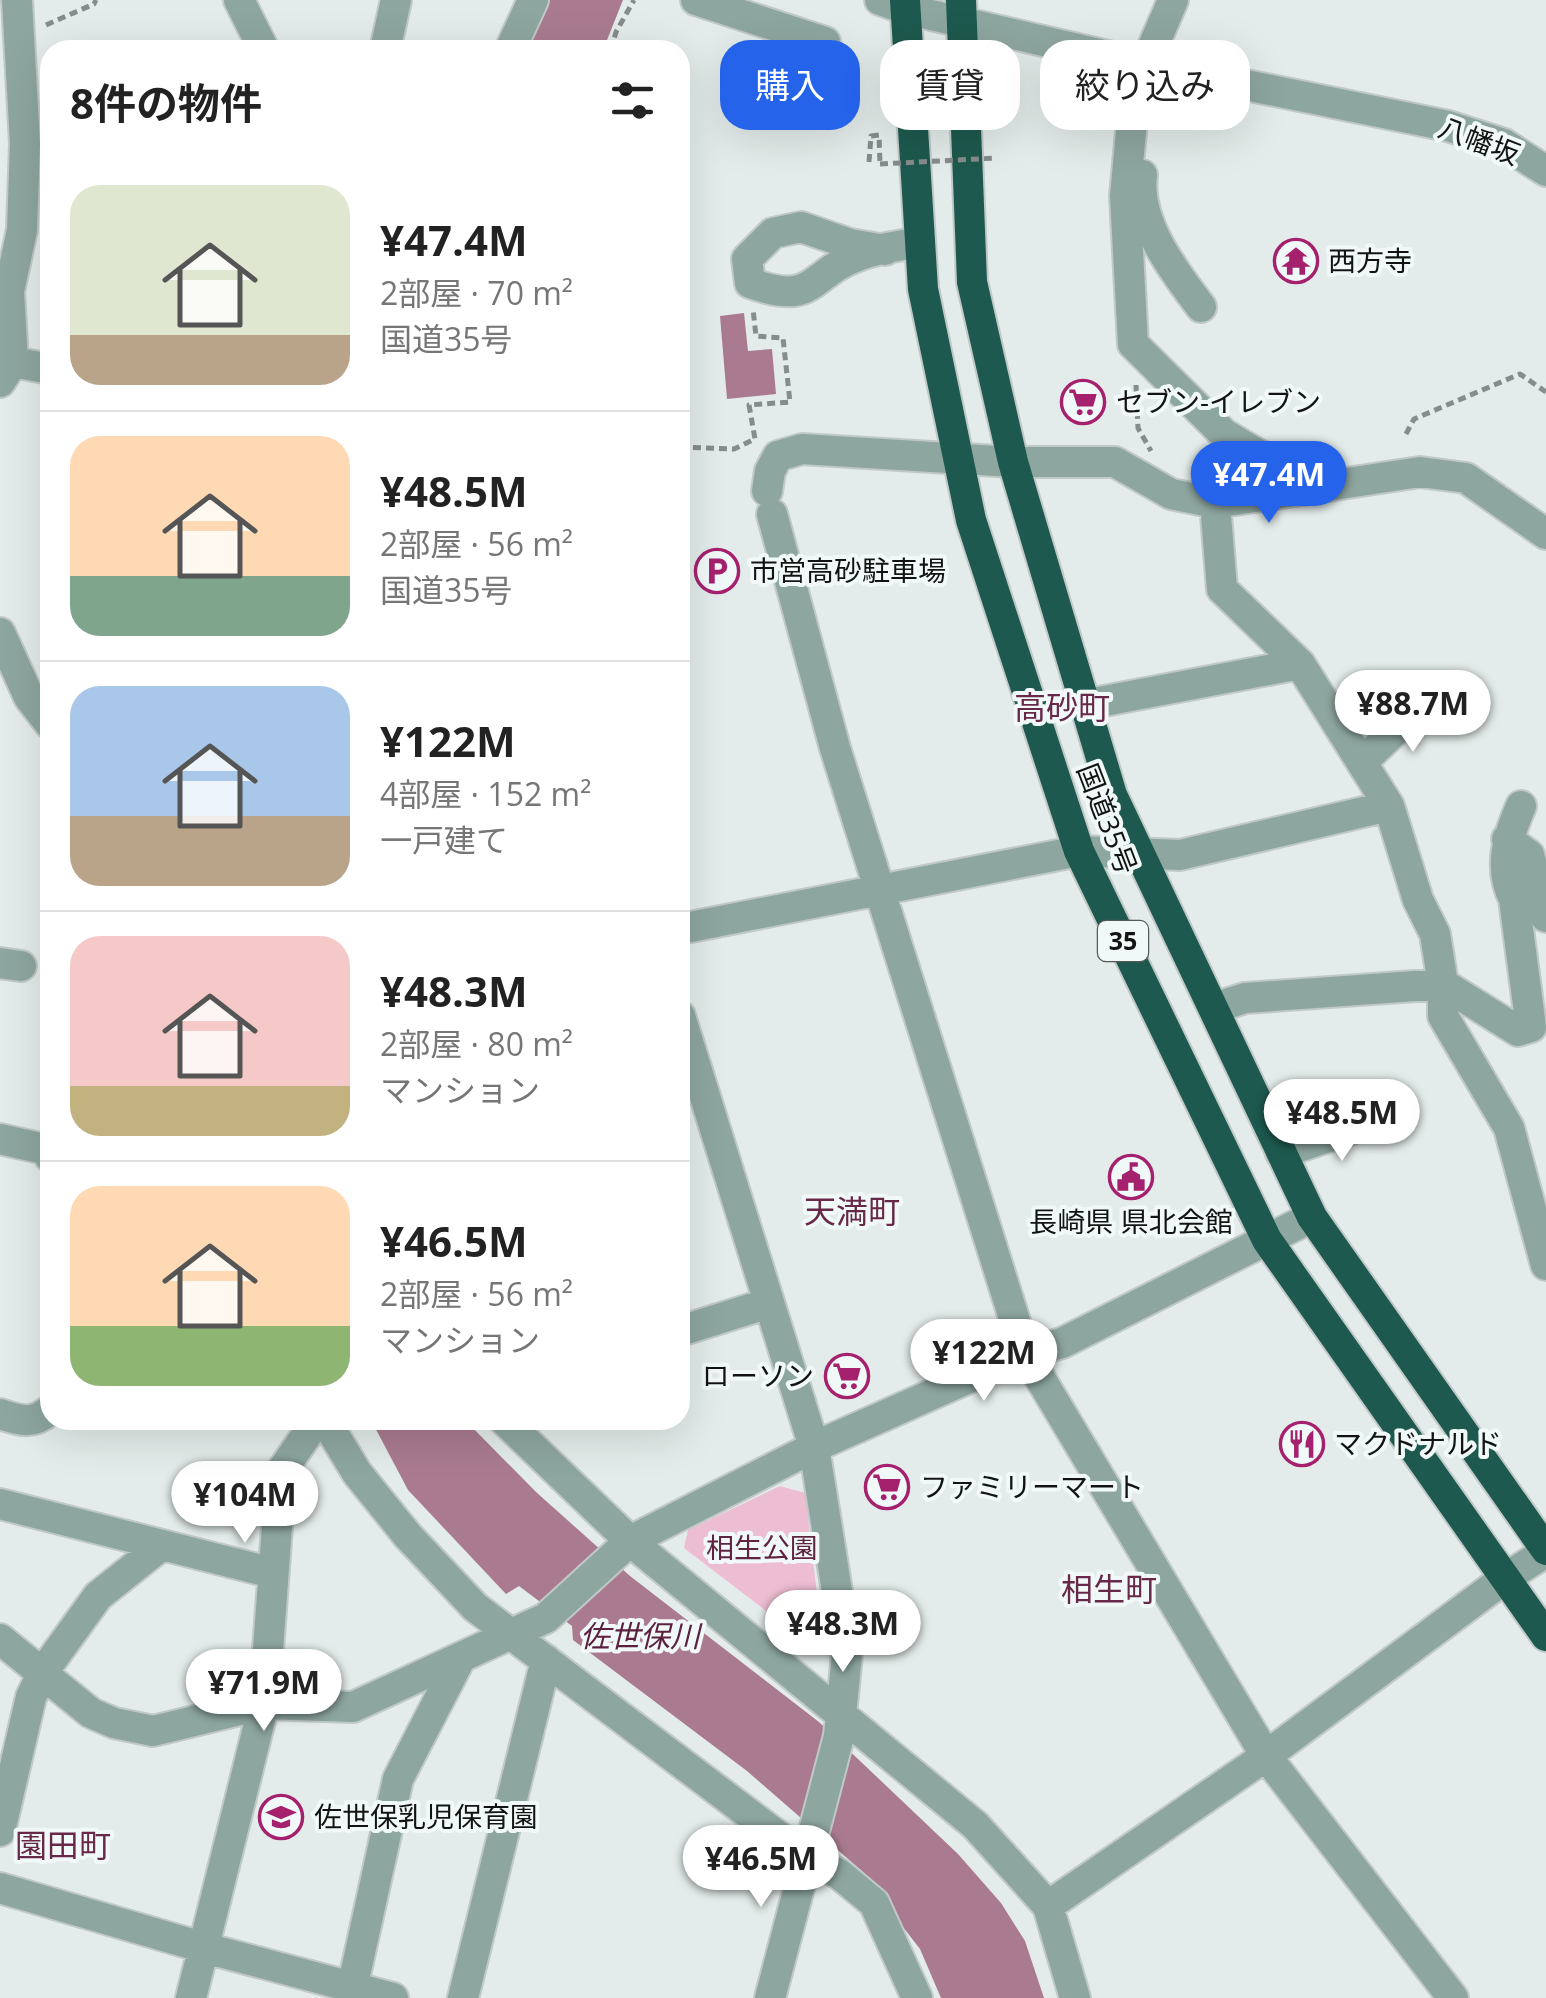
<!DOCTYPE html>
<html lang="ja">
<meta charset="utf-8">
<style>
body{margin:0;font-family:"Open Sans","Noto Sans JP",sans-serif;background:#f6f6f6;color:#222;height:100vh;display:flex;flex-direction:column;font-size:38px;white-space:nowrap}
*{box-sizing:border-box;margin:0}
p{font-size:32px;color:#767676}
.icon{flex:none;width:55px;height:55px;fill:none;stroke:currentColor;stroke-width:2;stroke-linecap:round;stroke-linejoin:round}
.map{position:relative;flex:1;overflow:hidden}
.sheet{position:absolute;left:40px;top:40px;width:650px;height:1390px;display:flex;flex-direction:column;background:#fff;border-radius:30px;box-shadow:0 10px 40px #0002}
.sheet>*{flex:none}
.top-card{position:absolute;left:720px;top:40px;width:675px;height:90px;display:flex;gap:20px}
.price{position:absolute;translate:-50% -85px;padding:0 22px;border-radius:35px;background:#fff;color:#222;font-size:32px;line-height:65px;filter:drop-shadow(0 2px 5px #0008)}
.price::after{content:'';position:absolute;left:50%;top:60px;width:30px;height:22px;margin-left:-15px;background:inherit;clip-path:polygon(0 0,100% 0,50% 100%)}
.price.on{background:#2563eb;color:#fff}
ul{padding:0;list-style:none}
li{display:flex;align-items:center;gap:30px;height:250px;padding:0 30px}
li+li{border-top:2px solid #e0e0e0}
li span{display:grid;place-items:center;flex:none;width:280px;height:200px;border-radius:30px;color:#555}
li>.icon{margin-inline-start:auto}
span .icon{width:120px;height:120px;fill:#fffc;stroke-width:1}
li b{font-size:42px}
h2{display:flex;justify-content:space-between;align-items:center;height:120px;padding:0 30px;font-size:42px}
.tag{padding:0 35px;border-radius:30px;background:#fff;box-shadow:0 10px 40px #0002;font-size:35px;line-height:90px}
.tag.on{background:#2563eb;color:#fff}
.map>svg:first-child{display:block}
</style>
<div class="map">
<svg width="1546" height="1998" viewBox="0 0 1546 1998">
<rect width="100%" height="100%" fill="#e3ecea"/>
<!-- green -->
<path fill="#edbdd2" d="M780 1486 805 1493 822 1636 804 1640 684 1548 688 1530Z"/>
<!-- water -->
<path fill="#aa7b90" d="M549 0H623L603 50H527Z
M744 313 748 351 772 349 776 394 727 399 720 316Z
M371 1420H465L536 1492 630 1576 819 1722 958 1854 1001 1903 1025 1941 1044 1998H941L920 1949 882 1900 886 1892 747 1771 573 1640 572 1626 519 1586 506 1594 408 1490Z"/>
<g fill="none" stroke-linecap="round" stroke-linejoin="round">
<defs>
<path id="minor" d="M239 0 264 50
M696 0 825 42
M880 0 905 9 1147 65 1448 126 1504 144 1546 171
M1173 0 1135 89 1125 196 1133 344 1224 434 1315 488
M385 50 396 0
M510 50 533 0
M1142 175C1136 223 1174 271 1201 307
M885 250 850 244 801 227 773 233 747 259 750 283C816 307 808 274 858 256 877 248 900 246 920 242
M13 362 50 369
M0 382 13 362 9 291 22 230 25 144 17 0
M767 491 770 471 778 456 802 449 1013 462H1115L1171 494 1215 503 1222 589 1300 664 1389 806 1418 900 1435 934 1443 984V1016L1509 1128 1546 1265
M1215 503 1420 472 1466 478 1546 534
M772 514 835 748 1025 1353 1266 1756 1453 1998
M0 633 29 697 50 724
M1083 705 1300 664
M1362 762 1423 704
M1507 839 1529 855 1546 917
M680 929 1079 851 1180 855 1389 806
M0 963 21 966
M1214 1008 1245 998 1443 984 1518 1031 1531 1027 1514 899C1498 868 1508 836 1521 806
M680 1016 814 1447 847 1654 839 1736 770 1998
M0 1139 44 1149 50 1157
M1281 1153 1384 1118
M680 1331 769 1303
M0 1414C20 1421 33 1425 50 1410
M325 1420 357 1473 408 1536 475 1607 806 1857 839 1874 874 1903 917 1998
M504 1420 630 1541 975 1825 1048 1906 1075 1998
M0 1504 273 1573
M0 1639 91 1713 114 1723 153 1731 264 1704 353 1707 546 1618 630 1541 814 1447 1025 1353 1062 1343 1312 1217
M0 1831 31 1697 43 1672 98 1596 162 1545
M0 1888 205 1948 393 1998
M1048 1906 1266 1756 1504 1579 1546 1552
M191 1998 264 1704 281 1472 317 1420
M350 1998 398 1779 460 1659
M463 1998 546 1660"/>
<path id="highway" d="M905 0 923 289 971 520 1079 851 1267 1240 1546 1636
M961 0 972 282 1013 462 1112 795 1312 1217 1546 1550"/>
</defs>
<!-- minor casing -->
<use href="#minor" stroke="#c1c9c8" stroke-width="34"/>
<!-- highway casing -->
<use href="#highway" stroke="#c1c9c8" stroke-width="34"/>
<!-- path -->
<path stroke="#868c8b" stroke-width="5" stroke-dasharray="8 5" stroke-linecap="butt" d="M46 25 94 4 96 0
M611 50 616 32 634 0
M869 162 871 136 879 135 880 164
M1136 385 1138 428 1151 451
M1406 434 1414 419 1520 374 1546 392
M680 447 734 449 755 439 749 405 790 402 783 338 756 336 753 309"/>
<!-- minor -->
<use href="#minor" stroke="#8ea6a0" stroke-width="30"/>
<!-- highway -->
<use href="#highway" stroke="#1d594e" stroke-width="30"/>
<!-- path-bridge -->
<path stroke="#868c8b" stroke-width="5" stroke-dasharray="8 5" stroke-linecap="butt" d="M880 164 996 158"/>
</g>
<!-- icons -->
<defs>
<symbol id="temple-ring" viewBox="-11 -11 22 22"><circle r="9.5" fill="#f0f9f7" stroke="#a5216e" stroke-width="1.5"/><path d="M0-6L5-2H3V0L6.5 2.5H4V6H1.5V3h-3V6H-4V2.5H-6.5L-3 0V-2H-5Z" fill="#a5216e"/></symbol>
<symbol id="supermarket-ring" viewBox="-11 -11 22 22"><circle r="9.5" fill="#f0f9f7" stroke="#a5216e" stroke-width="1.5"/><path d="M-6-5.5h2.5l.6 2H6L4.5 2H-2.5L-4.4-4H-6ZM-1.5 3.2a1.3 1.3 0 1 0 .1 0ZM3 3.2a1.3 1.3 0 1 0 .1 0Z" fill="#a5216e"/></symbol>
<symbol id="parking-ring" viewBox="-11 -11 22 22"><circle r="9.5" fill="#f0f9f7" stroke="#a5216e" stroke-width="1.5"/><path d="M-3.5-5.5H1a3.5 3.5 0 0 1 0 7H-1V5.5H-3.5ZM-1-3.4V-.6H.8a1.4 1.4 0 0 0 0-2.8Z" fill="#a5216e"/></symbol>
<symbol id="civic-ring" viewBox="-11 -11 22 22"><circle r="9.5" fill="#f0f9f7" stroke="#a5216e" stroke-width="1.5"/><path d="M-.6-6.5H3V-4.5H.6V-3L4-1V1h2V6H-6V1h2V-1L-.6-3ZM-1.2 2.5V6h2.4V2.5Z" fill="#a5216e"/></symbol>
<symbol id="restaurant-ring" viewBox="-11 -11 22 22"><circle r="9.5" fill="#f0f9f7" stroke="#a5216e" stroke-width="1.5"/><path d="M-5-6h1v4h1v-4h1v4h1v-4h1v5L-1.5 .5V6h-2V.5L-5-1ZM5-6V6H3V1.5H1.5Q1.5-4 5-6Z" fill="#a5216e"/></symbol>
<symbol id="school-ring" viewBox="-11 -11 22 22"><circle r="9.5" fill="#f0f9f7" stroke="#a5216e" stroke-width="1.5"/><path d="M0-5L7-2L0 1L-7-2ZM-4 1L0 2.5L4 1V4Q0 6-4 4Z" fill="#a5216e"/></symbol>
</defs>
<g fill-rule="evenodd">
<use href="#temple-ring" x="1271" y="236" width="50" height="50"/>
<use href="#supermarket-ring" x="1058" y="377" width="50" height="50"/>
<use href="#parking-ring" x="692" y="546" width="50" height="50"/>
<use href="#civic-ring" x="1106" y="1152" width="50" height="50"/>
<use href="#supermarket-ring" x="822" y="1351" width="50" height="50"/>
<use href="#restaurant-ring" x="1277" y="1419" width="50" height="50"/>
<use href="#supermarket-ring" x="862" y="1462" width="50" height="50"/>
<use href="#school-ring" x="256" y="1792" width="50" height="50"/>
</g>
<g text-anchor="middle" stroke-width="8" stroke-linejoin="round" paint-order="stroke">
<!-- shield labels -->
<rect fill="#f0f9f7" stroke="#545957" stroke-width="2.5" x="1098" y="921" width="50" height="40" rx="8"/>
<g font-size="25" font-weight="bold" fill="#111413">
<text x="1123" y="950">35</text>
</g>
<!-- street labels -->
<g font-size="28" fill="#111413" stroke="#f0f9f7">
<text transform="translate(1479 141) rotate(21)" y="10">八幡坂</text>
<text transform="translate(1107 819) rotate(69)" y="10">国道35号</text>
</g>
<!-- poi labels -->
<g font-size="28" fill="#111413" stroke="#f0f9f7" text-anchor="start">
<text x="1328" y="271">西方寺</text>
<text x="1116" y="412">セブン-イレブン</text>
<text x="750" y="581">市営高砂駐車場</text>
<text x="1131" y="1232" text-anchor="middle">長崎県 県北会館</text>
<text x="814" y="1386" text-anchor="end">ローソン</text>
<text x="1334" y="1454">マクドナルド</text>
<text x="920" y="1497">ファミリーマート</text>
<text x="314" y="1827">佐世保乳児保育園</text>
</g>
<!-- park labels -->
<g font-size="28" fill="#602443" stroke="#f0f9f7">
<text x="762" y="1558">相生公園</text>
</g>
<!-- water labels -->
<g font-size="30" font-style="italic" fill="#5c2140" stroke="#f0f9f7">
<text x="640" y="1647">佐世保川</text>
</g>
<!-- quarter labels -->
<g font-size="32" fill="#672849" stroke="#f0f9f7">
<text x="1062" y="719">高砂町</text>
<text x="852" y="1223">天満町</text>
<text x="1109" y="1601">相生町</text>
<text x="63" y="1857">園田町</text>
</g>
</g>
</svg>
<b class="price on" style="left:1269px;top:526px">¥47.4M</b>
<b class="price" style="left:1413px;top:755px">¥88.7M</b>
<b class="price" style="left:1342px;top:1164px">¥48.5M</b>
<b class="price" style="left:984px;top:1404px">¥122M</b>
<b class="price" style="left:245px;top:1546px">¥104M</b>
<b class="price" style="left:843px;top:1675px">¥48.3M</b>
<b class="price" style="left:264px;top:1734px">¥71.9M</b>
<b class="price" style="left:761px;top:1910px">¥46.5M</b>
<div class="top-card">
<a class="tag on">購入</a>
<a class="tag">賃貸</a>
<a class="tag">絞り込み</a>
</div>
<section class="sheet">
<h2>8件の物件<svg class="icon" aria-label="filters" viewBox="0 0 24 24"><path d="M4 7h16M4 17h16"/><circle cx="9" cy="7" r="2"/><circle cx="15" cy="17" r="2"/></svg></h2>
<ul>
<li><span style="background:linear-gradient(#dfe7d0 75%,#b9a48a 0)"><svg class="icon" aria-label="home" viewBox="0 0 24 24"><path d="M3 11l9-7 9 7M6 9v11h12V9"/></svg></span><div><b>¥47.4M</b><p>2部屋 · 70 m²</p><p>国道35号</p></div></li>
<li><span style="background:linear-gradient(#ffd9b3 70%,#7fa58c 0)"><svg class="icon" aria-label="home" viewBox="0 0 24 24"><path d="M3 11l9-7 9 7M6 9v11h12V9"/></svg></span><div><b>¥48.5M</b><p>2部屋 · 56 m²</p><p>国道35号</p></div></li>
<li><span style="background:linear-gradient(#a9c7e8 65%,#b9a48a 0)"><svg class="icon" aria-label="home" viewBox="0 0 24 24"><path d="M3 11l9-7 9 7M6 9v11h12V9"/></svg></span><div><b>¥122M</b><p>4部屋 · 152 m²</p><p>一戸建て</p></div></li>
<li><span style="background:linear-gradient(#f6c9c9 75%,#c2b280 0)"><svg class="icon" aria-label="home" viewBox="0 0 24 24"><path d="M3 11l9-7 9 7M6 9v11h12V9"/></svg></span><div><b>¥48.3M</b><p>2部屋 · 80 m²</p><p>マンション</p></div></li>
<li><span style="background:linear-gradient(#ffd9b3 70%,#8fb573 0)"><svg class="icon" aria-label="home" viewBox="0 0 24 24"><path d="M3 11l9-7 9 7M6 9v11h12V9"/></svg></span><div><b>¥46.5M</b><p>2部屋 · 56 m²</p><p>マンション</p></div></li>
</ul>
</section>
</div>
